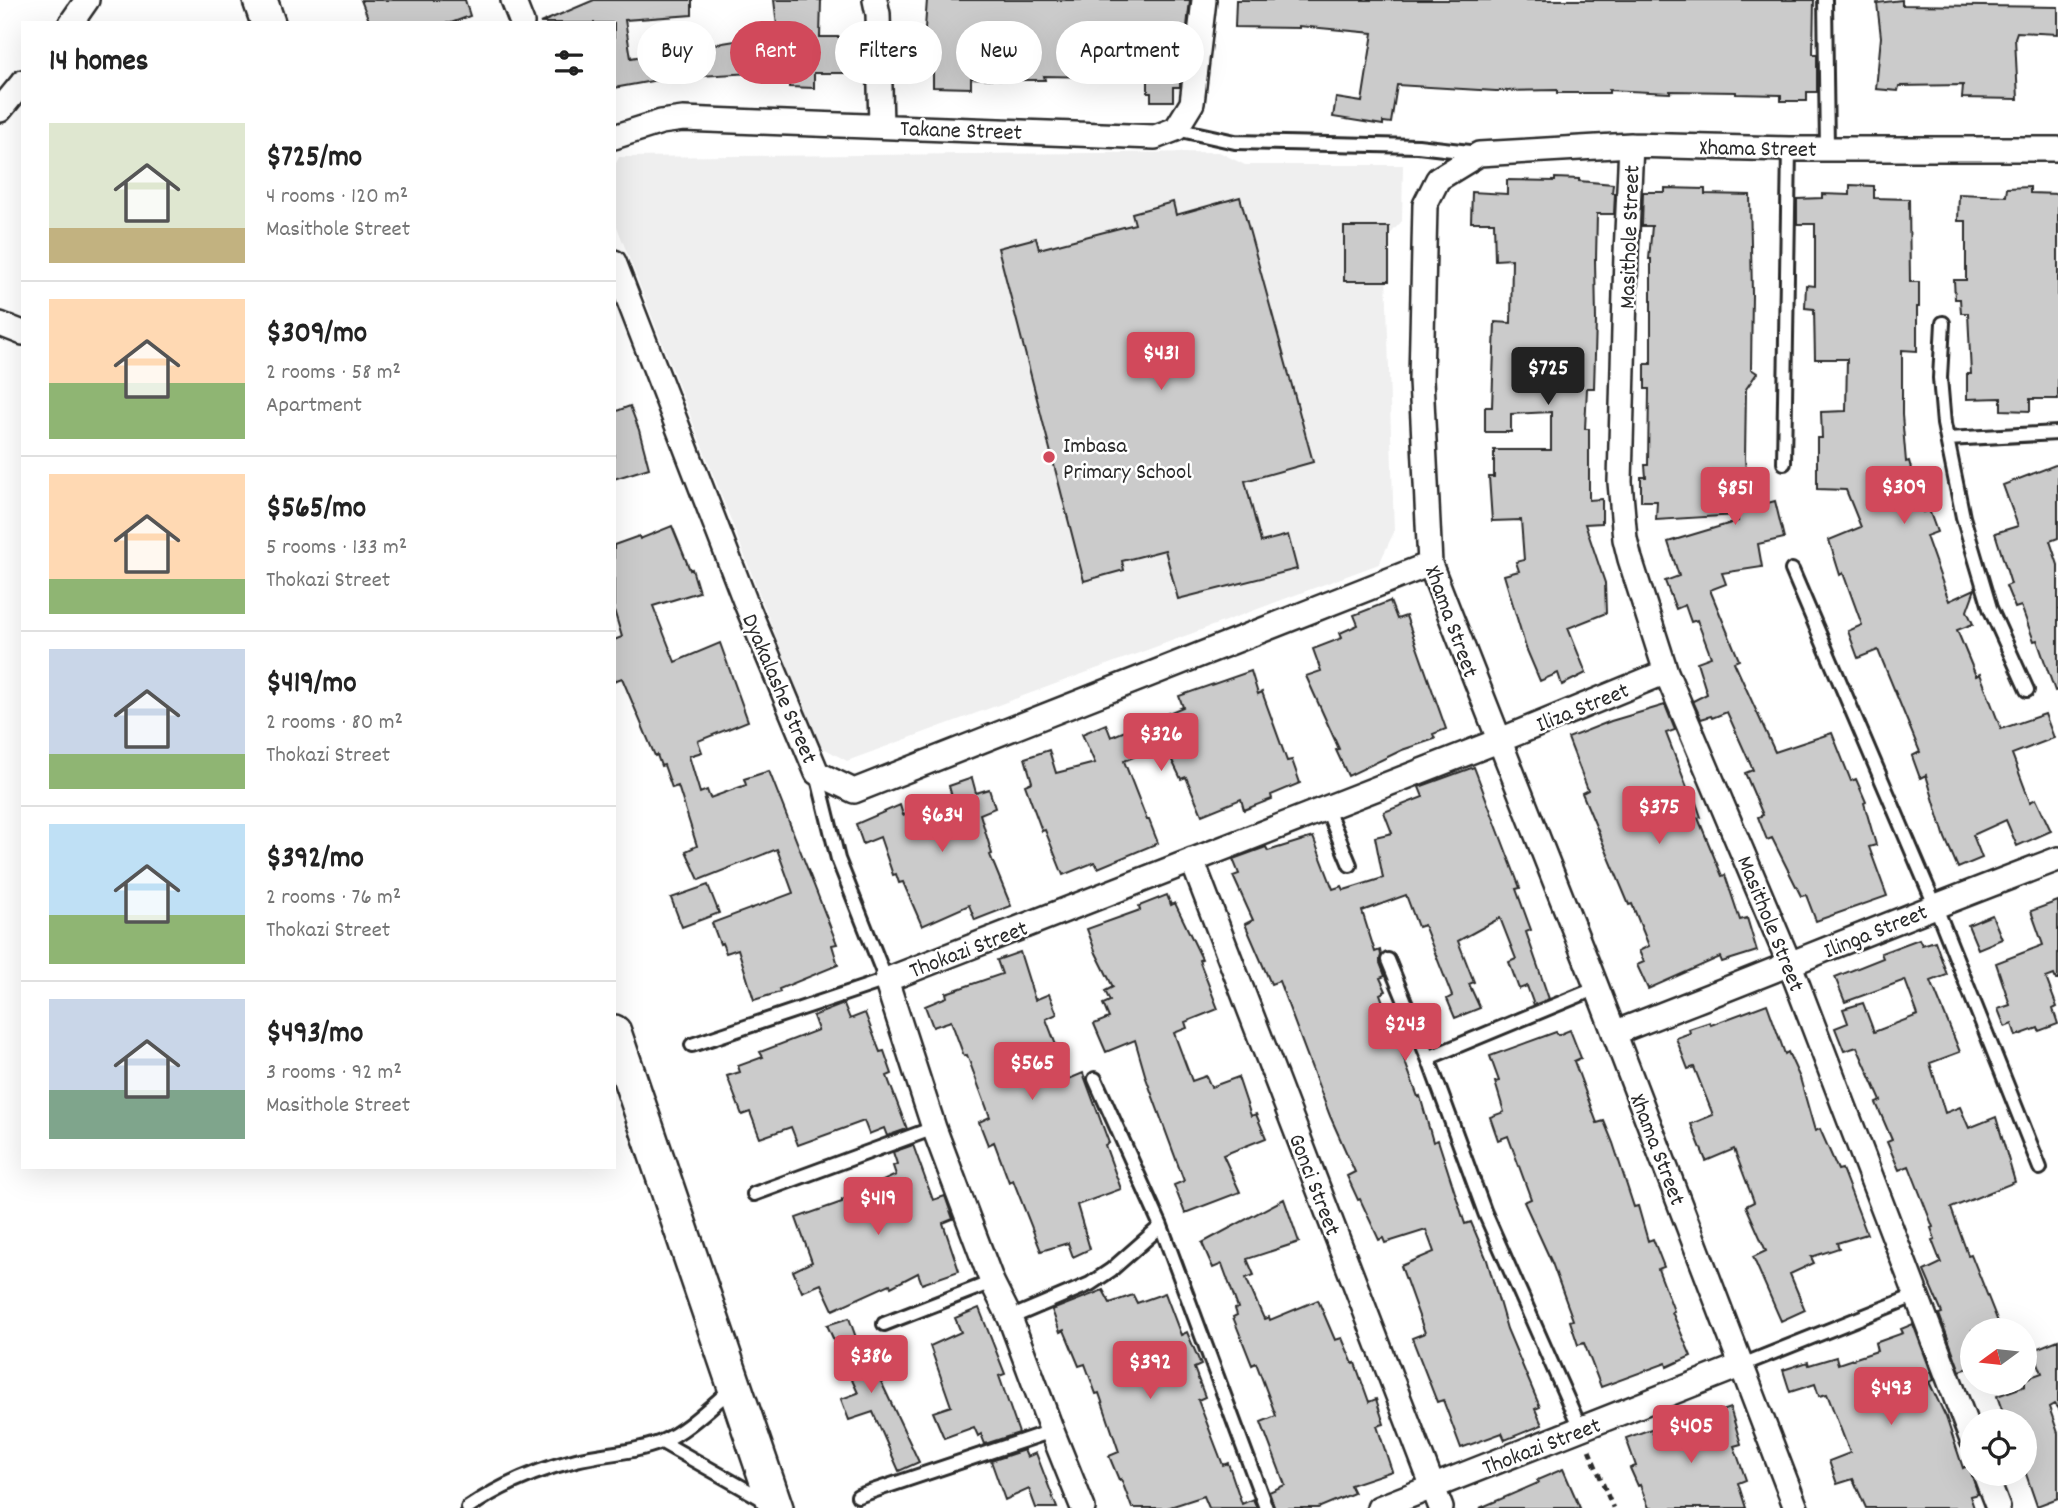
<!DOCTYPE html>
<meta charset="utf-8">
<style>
body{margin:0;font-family:Dekko,sans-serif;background:#f2f2f2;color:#222;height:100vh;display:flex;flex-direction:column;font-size:26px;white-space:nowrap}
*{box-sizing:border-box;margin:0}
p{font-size:23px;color:#767676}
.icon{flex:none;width:38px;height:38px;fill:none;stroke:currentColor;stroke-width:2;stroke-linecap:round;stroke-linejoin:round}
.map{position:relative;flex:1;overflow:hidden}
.details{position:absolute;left:21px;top:21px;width:595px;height:1148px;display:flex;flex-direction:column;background:#fff;border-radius:0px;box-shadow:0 7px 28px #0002}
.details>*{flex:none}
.banner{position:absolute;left:637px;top:21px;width:665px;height:63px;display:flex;gap:14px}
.needle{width:46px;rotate:255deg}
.controls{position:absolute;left:1960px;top:1318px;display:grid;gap:14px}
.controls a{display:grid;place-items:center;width:77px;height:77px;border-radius:50%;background:#fff;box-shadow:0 7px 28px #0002;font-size:35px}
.price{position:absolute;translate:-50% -60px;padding:0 16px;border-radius:7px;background:#d1495b;color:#fff;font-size:23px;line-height:46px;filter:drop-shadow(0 2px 4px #0008)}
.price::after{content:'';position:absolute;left:50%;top:42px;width:21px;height:16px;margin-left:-10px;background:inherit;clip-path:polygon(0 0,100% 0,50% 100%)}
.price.selected{background:#222;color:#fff}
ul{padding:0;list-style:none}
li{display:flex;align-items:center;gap:21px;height:175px;padding:0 28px}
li+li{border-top:2px solid #e0e0e0}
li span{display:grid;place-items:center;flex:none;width:196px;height:140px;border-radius:0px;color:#555}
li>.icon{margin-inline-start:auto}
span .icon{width:84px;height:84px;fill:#fffc;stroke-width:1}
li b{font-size:30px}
h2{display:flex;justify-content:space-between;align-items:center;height:84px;padding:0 28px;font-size:30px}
.chip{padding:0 24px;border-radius:32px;background:#fff;box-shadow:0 7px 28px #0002;font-size:24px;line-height:63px}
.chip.selected{background:#d1495b;color:#fff}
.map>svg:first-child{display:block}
</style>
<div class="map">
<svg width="2058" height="1508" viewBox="0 0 2058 1508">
<rect width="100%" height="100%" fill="#fff"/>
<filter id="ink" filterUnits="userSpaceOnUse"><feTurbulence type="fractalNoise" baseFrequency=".0143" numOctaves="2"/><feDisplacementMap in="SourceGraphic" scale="14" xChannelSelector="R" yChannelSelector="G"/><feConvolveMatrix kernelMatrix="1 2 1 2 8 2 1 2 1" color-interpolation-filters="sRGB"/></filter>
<g filter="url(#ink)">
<!-- built -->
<path fill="#efefef" d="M1219 152 1245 165H1403L1402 221 1385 240 1394 532 1379 564 847 761 818 745 614 219V167L619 157Z"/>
<!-- building -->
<path fill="#cbcbcb" stroke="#2b2b2b" stroke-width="2" d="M361 0H465L470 16 451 23H370Z
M594 0H692V15L625 20 631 58 654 54 658 80 614 88V23H540Z
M774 0H821L820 37H843V46H865L866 73H814V88L789 87V83H778V76L753 77V73L700 76 698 47 778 34Z
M927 0H1190L1183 62H1180V87H1173V101H1151V93H1148V80H1095V77L1044 76 1045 80H1023L971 78V88L933 87V70H922Z
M1236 0H1814L1813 54H1817V92H1807V101H1781V95L1736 94V92L1670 91V93L1609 90V93H1557V90L1496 91 1397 85 1391 123 1383 122V125L1333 117 1336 98 1362 102 1373 33 1299 26V28L1235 27Z
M1902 0V5L2058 7V34L2017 32 2015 38 2018 99 1962 98 1963 85 1899 86 1898 91 1876 89 1881 37 1877 3Z
M1555 178 1579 179V181L1613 184 1612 193H1615L1614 214H1597L1596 259H1595L1596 321 1594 388H1587L1585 429H1589V500L1602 499V523L1585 524 1605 583 1606 613 1568 628 1586 673 1562 685 1558 673 1540 681 1526 648 1504 575 1519 571 1516 562 1524 560 1521 520 1492 521 1489 477H1494V450H1551V412L1511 414V432H1485V407H1492L1495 322 1511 323 1512 259 1495 260 1494 222H1471L1472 192 1507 194V180L1555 181Z
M1850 185 1874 186V198L1909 199 1910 282H1919V307H1917V351L1902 350V415L1906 462 1909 461 1923 512 1929 510 1937 532 1926 536 1949 601 1975 589 1967 611 1973 624 1957 630 1976 676 1980 674 2001 729 2045 714 2054 738 2012 754 2030 802 2036 799 2051 831 2017 846 2006 820 1973 835 1982 858 1958 868 1945 838 1926 775 1920 778 1912 756 1920 752 1878 650 1858 658 1848 631 1862 625 1843 573 1840 575 1829 540 1861 527 1846 490 1817 489V438H1822L1821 412 1846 411 1847 359H1815L1814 309 1805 308 1806 285 1815 286V224H1797V199L1822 198V194L1850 195Z
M2030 187V193L2058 194V399H2030V411L2001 410V398L1967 399V374H1971L1968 313H1961L1960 299H1955L1954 280H1966V221H1958L1959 194 2006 196 2007 188Z
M1665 188 1705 189V194L1750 195 1752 294 1751 369 1757 373 1746 389 1745 458 1749 508 1775 501 1784 538 1758 544 1762 567 1722 573 1726 584 1710 590 1739 660 1734 662 1775 752 1832 733 1851 781 1856 779 1866 802 1864 803 1876 845 1869 847 1887 896 1816 921 1806 895 1801 896 1772 838 1767 840 1758 817 1763 815 1745 773 1753 770 1727 712 1712 718 1711 716 1701 719 1693 701 1707 694 1697 662 1711 657 1697 620 1691 622 1685 605 1676 609 1665 581 1679 576 1668 542 1738 521 1737 515 1656 520 1657 501H1641V477H1646L1645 465H1648L1649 389H1645V364H1651V259H1649L1652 226H1642L1643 192H1665Z
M1240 197 1313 462 1245 481 1261 542 1288 535 1297 569 1178 599 1165 550 1122 561 1124 570 1084 581 998 248 1036 238 1039 249 1135 224 1132 213 1173 202 1176 215Z
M1344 227H1389V281H1344Z
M630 406 639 430 649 468 614 479V412Z
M2058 464V538L2050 541 2058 565V690L2055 691 2037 640 2034 641 2021 606 2015 608 2006 586 2011 584 1995 533 2018 526 2003 485Z
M672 526 690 570 692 569 699 592 653 606 675 662 720 643 748 721 698 741 702 752 689 756 700 793 707 790 710 798 746 785 744 779 769 771 837 944 832 945 838 965 779 989 780 992 754 1000 738 949 726 953 722 943 720 944 712 923 793 893 777 849 699 880 686 851 697 846 678 786 672 788 664 765 661 766 657 755 655 756 622 678 614 681V640L622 637 614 610V545L639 536 640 539Z
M1390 601 1397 619 1406 616 1446 729 1433 734 1435 739 1402 750 1348 776 1336 750 1339 749 1306 676 1321 671 1313 649 1342 638 1340 633 1358 625 1354 615Z
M1251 671 1258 694 1262 692 1287 761 1292 760 1300 783 1271 795 1272 799 1244 810 1241 799 1202 815 1186 777 1181 779 1164 744 1124 761 1147 820H1149L1158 843 1098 868 1095 862 1063 875 1045 830 1042 831 1025 785 1032 782 1025 758 1049 750 1056 773 1095 763 1082 734 1106 724 1111 737 1183 707 1179 696Z
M1665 705 1675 730 1666 733 1690 795 1693 794 1701 817 1698 818 1722 876 1725 875 1740 920 1747 918 1757 951 1722 962 1720 957 1648 989 1637 965 1644 962 1639 951 1649 946 1632 904 1629 905 1582 793 1588 790 1568 738 1611 721Z
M1474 767 1520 888 1516 889 1531 930 1526 932 1549 999 1534 1005 1527 986 1519 989 1509 962 1516 959 1500 918 1458 941 1474 982 1469 984 1480 1008 1455 1018 1447 999 1452 996 1424 925 1418 927 1406 895 1362 911 1375 952 1380 950 1381 955 1380 963 1385 976 1380 978 1386 991 1380 994 1418 1097 1420 1096 1433 1142 1438 1140 1465 1224 1471 1222 1487 1260 1507 1329 1540 1407 1535 1409 1542 1425 1505 1440 1502 1433 1461 1448 1443 1400 1437 1402 1412 1338 1425 1333 1401 1266 1434 1252 1426 1230 1385 1243 1383 1238 1379 1240 1360 1199 1358 1200 1347 1176 1355 1172 1330 1116 1279 981 1271 984 1245 924 1253 920 1233 876 1239 874 1233 859 1266 847 1268 851 1313 837 1333 889 1342 886 1344 890 1383 878 1375 837 1392 833 1384 812 1423 797 1419 787Z
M972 778 976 793 989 789 995 808 980 814 992 854 990 855 1011 906 975 920 969 905 922 926 903 882 899 883 896 874 893 875 880 837 863 844 856 824 900 805 903 815 952 797 949 786Z
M708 885 719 913 682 927 671 898Z
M1167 895 1171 905 1175 903 1202 959 1199 960 1218 1009 1185 1022 1187 1028 1174 1033 1192 1081 1206 1076 1211 1087 1238 1077 1251 1116 1256 1114 1266 1138 1223 1155 1240 1192 1185 1213 1174 1185 1184 1181 1146 1078 1135 1040 1106 1052 1094 1024 1109 1018 1103 1004 1110 1001 1105 991 1113 987 1096 953 1087 929 1140 910 1139 906Z
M2058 901V980H2056L2054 975 2046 978 2057 1007 2053 1009 2058 1024 2039 1031 2038 1028 2016 1036 2012 1024 2005 1027 1998 1009 2010 1005 1996 963 2043 945 2031 911Z
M1992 915 2002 939 1978 949 1968 925Z
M1919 939 1922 945 1935 941 1947 975 1931 981 1960 1052 1930 1063 1945 1113 1960 1107 1969 1128 1996 1117 2015 1182 1951 1208 1968 1255 1971 1254 1998 1322 1978 1330H1972V1367L1960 1371 1939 1314 1942 1313 1924 1271 1941 1263 1932 1240 1935 1239 1931 1228 1933 1227 1909 1166 1899 1170 1887 1142 1892 1140 1876 1103 1881 1101 1857 1047 1844 1051 1835 1028 1848 1023 1843 1009 1863 1003 1874 1032 1918 1015 1905 980 1845 1002 1835 977 1883 958 1881 953Z
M1020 952 1035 1000 1049 994 1057 1014 1046 1019 1069 1079 1083 1073 1109 1143 1105 1145 1121 1189 1077 1205 1090 1249 1073 1257 1068 1243 1041 1251 1013 1180 1009 1182 994 1142 988 1145 979 1122 990 1117 967 1055 964 1056 951 1021 933 1027 925 1006 947 997 946 993 1002 974 997 960Z
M844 1004 850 1019 865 1013 880 1052 884 1051 892 1074 887 1076 907 1129 887 1136 884 1128 869 1134 864 1121 798 1145 791 1127 760 1138 750 1112 742 1115 727 1076 740 1072 738 1066 763 1057 760 1052 818 1030 813 1016Z
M1767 1004 1785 1054 1788 1052 1800 1078 1815 1131 1820 1129 1838 1170 1842 1169 1867 1234 1837 1243 1839 1248 1811 1257 1814 1263 1790 1274 1805 1310 1781 1321 1753 1257 1766 1251 1746 1206 1754 1202 1734 1149 1706 1161 1691 1124 1713 1115 1694 1067 1688 1069 1676 1038 1690 1033 1689 1029 1710 1022 1711 1025Z
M1570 1030 1581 1058 1574 1061 1597 1123 1604 1121 1613 1143 1634 1207 1638 1206 1648 1241 1653 1239 1664 1267 1658 1269 1674 1311 1672 1312 1691 1356 1667 1367 1666 1363 1601 1387 1584 1343 1578 1345 1570 1321 1573 1320 1552 1263 1524 1202 1531 1199 1508 1136 1498 1140 1490 1117 1504 1112 1495 1082 1499 1081 1490 1056 1556 1032 1558 1035Z
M913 1145 933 1200 945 1196 953 1219 943 1223 959 1271 922 1284 918 1273 891 1287 890 1284 833 1310 821 1284 802 1292 793 1271 812 1262 796 1218 842 1202V1200L896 1175 893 1166 897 1164 893 1152Z
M1284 1199 1299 1242 1247 1259 1254 1275 1246 1278 1264 1319 1269 1317 1270 1320 1318 1300 1335 1340 1342 1338 1353 1364 1355 1363 1369 1402 1376 1399 1384 1424 1377 1426 1392 1471 1350 1485 1354 1493 1318 1508H1275L1269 1492 1285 1485 1261 1422 1276 1416 1256 1363 1252 1365 1233 1317 1237 1315 1235 1309 1238 1308 1222 1264 1213 1268 1202 1243Z
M1103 1290 1110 1303 1133 1295 1137 1303 1165 1293 1181 1335 1187 1332 1201 1365 1194 1368 1205 1397 1198 1400 1223 1465 1228 1463 1242 1504 1253 1499 1257 1508H1209L1204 1496 1167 1508H1132L1121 1479 1119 1480 1109 1456 1119 1452 1099 1393 1096 1394 1085 1364 1079 1366 1064 1330 1060 1332 1052 1310Z
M979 1308 1005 1374 999 1376 1019 1433 985 1444 981 1434 978 1436 974 1427 944 1438 933 1412 951 1406 930 1346 961 1332 955 1318Z
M849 1318 863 1357 868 1354 919 1462 899 1471 873 1412 849 1420 841 1399 858 1393 827 1325Z
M1913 1324 1934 1380 1929 1382 1946 1417 1963 1468 1969 1465 1971 1472 1978 1494 1970 1496 1974 1508H1866L1853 1479 1837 1484 1829 1461 1850 1453 1827 1394 1819 1396 1815 1384 1790 1392 1783 1370 1808 1362 1809 1365 1836 1357 1838 1364 1877 1351 1875 1343 1903 1333 1901 1329Z
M2058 1340V1409L2054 1404 2049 1407 2058 1433V1498L2037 1506 2025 1471V1421H2006L1997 1396 2025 1386V1379L2042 1373 2033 1350Z
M1730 1408 1741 1444 1734 1446 1746 1480 1738 1483 1746 1508H1649L1640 1485 1638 1486 1630 1468 1636 1466 1626 1438 1651 1429 1654 1438 1704 1420 1703 1417Z
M1024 1450 1027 1457 1036 1453 1057 1508H1036L1029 1489 1005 1500 991 1461Z
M1563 1469 1580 1508H1480L1538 1483 1537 1480Z"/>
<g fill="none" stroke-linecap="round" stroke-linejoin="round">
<defs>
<path id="lane" d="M1825 0 1827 148
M1176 129 1235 142 1418 146 1478 153
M1943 323 1940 378 1944 424 1963 517 1990 608 2027 690
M1947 439 2058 433
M1784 463 1789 149
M1792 570 1935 905 2040 1168
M1326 807 1350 865
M1388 960 1428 1058 1485 1213 1581 1430
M692 1045 886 980 838 859 817 774
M1428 1058 1597 988
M1095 1079 1161 1226 1266 1508
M754 1194 934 1128
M1010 1318 1090 1284 1111 1270 1161 1226
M884 1324 992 1282
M1742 1365 1917 1295
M662 1442 768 1502
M858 1496 1052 1431
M468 1508C501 1485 537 1470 576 1460 604 1453 634 1453 661 1442 688 1430 711 1406 734 1387"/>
<path id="street" d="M513 0 522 23
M875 0 878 14 881 125
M71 23 87 0
M0 110 23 82
M614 137 661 122 683 119 1155 137 1176 129 1192 103 1204 0
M1631 145 1626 254 1620 482 1625 539 1630 559 1666 672 1790 965 1972 1440
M614 262 745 601 817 773 854 791 1430 564
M0 324 23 333
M1192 860 1441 1508
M1614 1033C1762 976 1909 915 2058 859
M1985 1474 1998 1508
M1083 1508 1052 1431 1010 1318 992 1282 934 1128 886 980 1498 741 1666 672
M1379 1508 1742 1365
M1796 1508 1597 988 1430 564 1421 380 1425 205 1438 179 1479 154 1631 145 1789 149H2058"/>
<path id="secondary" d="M260 0 268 23
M614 1032 776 1508"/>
</defs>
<!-- lane casing -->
<use href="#lane" stroke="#2b2b2b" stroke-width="18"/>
<!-- street casing -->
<use href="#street" stroke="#2b2b2b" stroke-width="28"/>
<!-- secondary casing -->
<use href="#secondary" stroke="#2b2b2b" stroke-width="38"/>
<!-- path -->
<path stroke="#2b2b2b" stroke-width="4.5" stroke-dasharray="7 5" stroke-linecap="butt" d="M1589 1450 1613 1508"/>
<!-- lane -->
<use href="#lane" stroke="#fff" stroke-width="12"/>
<!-- street -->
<use href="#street" stroke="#fff" stroke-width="23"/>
<!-- secondary -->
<use href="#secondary" stroke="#fff" stroke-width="33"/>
</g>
</g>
<!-- markers -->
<circle fill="#d1495b" stroke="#fff" stroke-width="2.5" cx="1049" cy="457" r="7"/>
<g text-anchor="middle" stroke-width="5" stroke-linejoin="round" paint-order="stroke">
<!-- street labels -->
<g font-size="23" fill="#2b2b2b" stroke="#fff">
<text transform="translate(961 129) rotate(2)" y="8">Takane Street</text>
<text transform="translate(1758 147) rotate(1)" y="8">Xhama Street</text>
<text transform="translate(1628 237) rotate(-88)" y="8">Masithole Street</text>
<text transform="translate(1453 621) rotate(70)" y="8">Xhama Street</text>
<text transform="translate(781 688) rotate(67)" y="8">Dyakalashe Street</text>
<text transform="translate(1582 706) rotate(-22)" y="8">Iliza Street</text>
<text transform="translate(1772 923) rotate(68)" y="8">Masithole Street</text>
<text transform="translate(1875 930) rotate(-22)" y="8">Ilinga Street</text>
<text transform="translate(968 948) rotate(-21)" y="8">Thokazi Street</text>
<text transform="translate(1659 1149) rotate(69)" y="8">Xhama Street</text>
<text transform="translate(1316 1184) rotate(69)" y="8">Gonci Street</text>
<text transform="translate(1541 1445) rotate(-21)" y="8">Thokazi Street</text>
</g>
<!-- poi labels -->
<g font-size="23" fill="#2b2b2b" stroke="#fff" text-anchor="start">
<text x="1063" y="452">Imbasa<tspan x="1063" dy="26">Primary School</tspan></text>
</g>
</g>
</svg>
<div class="controls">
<a><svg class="needle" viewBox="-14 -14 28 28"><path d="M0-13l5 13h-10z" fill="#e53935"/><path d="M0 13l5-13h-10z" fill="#767676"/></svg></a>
<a><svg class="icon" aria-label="locate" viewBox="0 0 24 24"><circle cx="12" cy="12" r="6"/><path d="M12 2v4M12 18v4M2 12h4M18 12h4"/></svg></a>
</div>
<b class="price" style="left:1161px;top:392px">$431</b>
<b class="price selected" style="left:1548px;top:407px">$725</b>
<b class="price" style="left:1904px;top:526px">$309</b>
<b class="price" style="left:1735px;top:527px">$851</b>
<b class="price" style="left:1161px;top:773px">$326</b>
<b class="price" style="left:1659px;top:846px">$375</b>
<b class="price" style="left:942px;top:854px">$634</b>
<b class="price" style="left:1405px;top:1063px">$243</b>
<b class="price" style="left:1032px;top:1102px">$565</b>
<b class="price" style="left:878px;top:1237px">$419</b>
<b class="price" style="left:871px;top:1395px">$386</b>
<b class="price" style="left:1150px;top:1401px">$392</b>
<b class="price" style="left:1891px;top:1427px">$493</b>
<b class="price" style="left:1691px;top:1465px">$405</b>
<div class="banner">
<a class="chip">Buy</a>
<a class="chip selected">Rent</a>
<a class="chip">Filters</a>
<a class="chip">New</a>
<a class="chip">Apartment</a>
</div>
<section class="details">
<h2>14 homes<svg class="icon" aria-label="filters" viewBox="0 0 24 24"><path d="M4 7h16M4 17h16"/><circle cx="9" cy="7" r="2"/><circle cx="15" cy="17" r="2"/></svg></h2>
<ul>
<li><span style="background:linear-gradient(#dfe7d0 75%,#c2b280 0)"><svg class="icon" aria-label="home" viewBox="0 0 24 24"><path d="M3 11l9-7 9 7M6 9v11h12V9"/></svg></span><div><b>$725/mo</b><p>4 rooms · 120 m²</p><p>Masithole Street</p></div></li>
<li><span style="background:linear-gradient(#ffd9b3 60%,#8fb573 0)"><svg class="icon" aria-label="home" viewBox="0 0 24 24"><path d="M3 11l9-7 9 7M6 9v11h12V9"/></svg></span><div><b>$309/mo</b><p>2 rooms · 58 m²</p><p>Apartment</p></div></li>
<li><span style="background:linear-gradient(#ffd9b3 75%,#8fb573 0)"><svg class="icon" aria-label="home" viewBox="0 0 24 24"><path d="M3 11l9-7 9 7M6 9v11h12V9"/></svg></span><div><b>$565/mo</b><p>5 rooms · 133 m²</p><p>Thokazi Street</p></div></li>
<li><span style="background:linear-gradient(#c9d6e8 75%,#8fb573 0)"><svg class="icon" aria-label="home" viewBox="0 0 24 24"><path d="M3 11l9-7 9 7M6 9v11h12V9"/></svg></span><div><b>$419/mo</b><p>2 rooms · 80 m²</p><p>Thokazi Street</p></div></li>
<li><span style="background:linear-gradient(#bfe0f5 65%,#8fb573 0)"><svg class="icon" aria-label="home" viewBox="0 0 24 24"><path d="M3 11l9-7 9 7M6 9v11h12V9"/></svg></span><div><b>$392/mo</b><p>2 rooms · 76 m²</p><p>Thokazi Street</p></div></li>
<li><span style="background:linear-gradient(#c9d6e8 65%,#7fa58c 0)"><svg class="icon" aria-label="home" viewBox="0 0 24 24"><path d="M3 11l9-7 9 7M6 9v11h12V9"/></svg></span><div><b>$493/mo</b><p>3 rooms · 92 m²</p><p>Masithole Street</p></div></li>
</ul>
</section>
</div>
